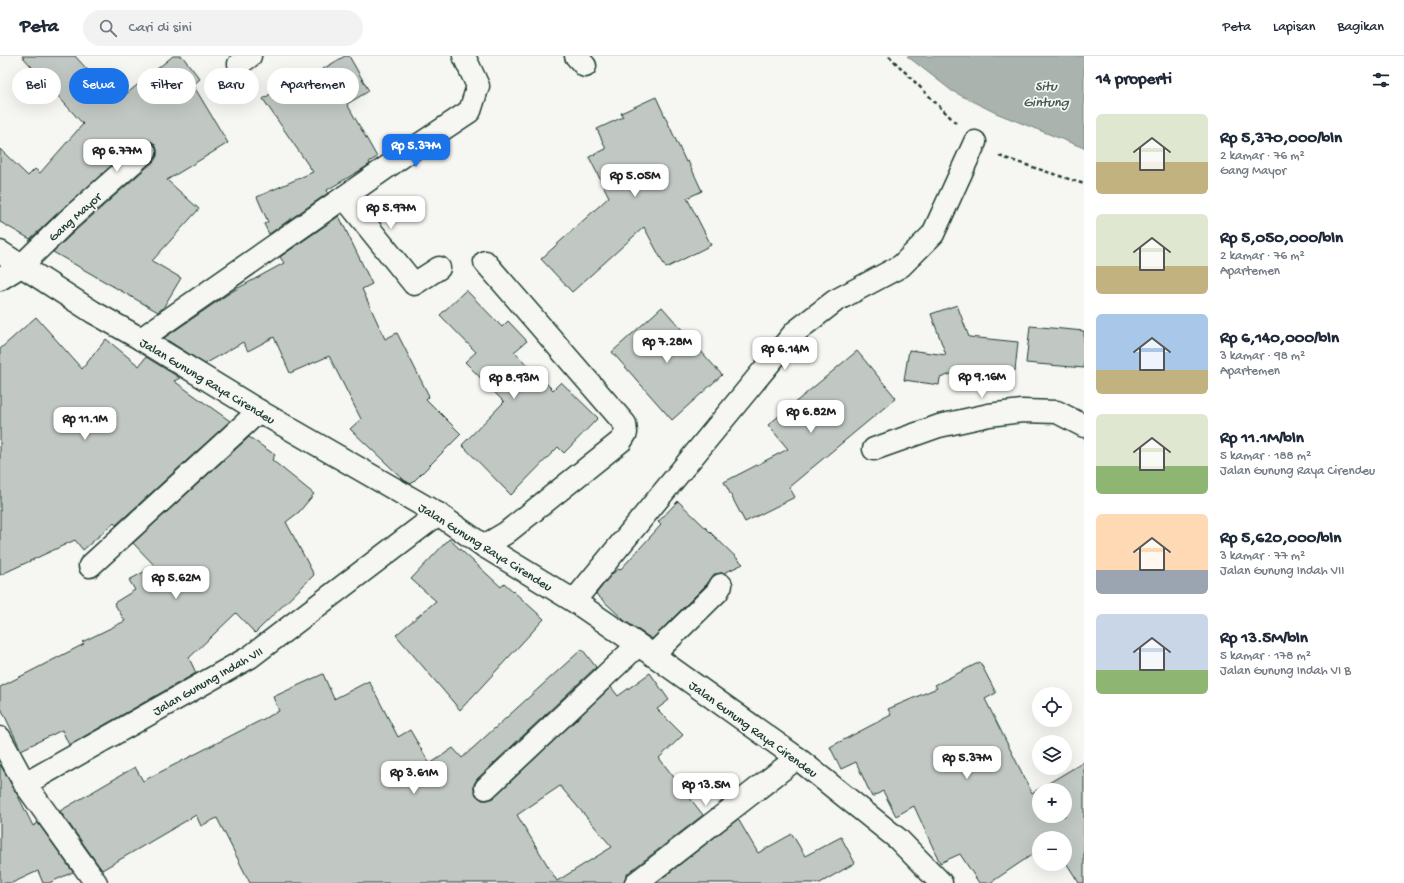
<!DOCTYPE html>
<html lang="id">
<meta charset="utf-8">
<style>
body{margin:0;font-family:"Gochi Hand",sans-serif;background:#f2f2f3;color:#1f2937;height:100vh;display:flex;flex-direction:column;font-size:15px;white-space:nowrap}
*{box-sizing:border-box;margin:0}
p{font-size:13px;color:#747a83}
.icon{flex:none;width:22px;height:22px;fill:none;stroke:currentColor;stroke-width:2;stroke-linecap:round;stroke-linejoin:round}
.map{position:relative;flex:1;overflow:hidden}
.panel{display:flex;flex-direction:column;background:#fff;width:320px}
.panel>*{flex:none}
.guide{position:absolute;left:12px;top:12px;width:380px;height:36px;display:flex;gap:8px}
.tools{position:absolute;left:1032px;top:631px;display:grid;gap:8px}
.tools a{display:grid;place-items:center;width:40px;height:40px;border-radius:50%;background:#fff;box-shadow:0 4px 16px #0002;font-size:20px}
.price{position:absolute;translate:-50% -34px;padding:0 9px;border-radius:8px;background:#fff;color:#222;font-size:13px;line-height:26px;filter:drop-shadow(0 1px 2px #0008)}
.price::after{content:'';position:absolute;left:50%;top:24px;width:12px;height:9px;margin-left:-6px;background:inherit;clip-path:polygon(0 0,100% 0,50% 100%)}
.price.selected{background:#1a73e8;color:#fff}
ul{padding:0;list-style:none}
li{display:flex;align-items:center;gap:12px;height:100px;padding:0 12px}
li span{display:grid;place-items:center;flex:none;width:112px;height:80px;border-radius:6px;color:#555}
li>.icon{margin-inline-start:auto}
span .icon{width:48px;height:48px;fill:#fffc;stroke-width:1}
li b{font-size:17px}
h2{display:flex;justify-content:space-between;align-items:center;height:48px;padding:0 12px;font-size:17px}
.pill{padding:0 14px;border-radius:18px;background:#fff;box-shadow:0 4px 16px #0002;font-size:14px;line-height:36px}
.pill.selected{background:#1a73e8;color:#fff}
header{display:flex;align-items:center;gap:24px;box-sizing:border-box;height:56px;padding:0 20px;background:#fff;border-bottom:1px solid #e0e1e3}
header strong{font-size:19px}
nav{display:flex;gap:22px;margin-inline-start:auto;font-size:14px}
.search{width:280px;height:36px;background:#f2f2f3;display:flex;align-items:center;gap:10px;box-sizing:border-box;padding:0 14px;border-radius:22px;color:#747a83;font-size:15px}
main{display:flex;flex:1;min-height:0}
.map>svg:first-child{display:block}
</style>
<header>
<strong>Peta</strong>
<div class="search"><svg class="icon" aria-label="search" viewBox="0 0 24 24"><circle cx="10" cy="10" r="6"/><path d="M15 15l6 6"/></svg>Cari di sini</div>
<nav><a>Peta</a><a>Lapisan</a><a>Bagikan</a></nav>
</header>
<main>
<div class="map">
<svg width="1084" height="827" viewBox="0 0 1084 827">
<rect width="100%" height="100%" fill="#f6f6f2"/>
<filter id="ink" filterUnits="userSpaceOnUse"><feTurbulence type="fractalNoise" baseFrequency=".025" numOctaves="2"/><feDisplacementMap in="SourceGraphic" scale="8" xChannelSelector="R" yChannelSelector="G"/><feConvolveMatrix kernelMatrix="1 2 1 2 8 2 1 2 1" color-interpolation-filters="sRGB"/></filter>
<g filter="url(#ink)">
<!-- water -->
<path fill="#aab3ae" stroke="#72847d" d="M907 0H1084V92L996 57 952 35Z"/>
<!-- building -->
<path fill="#c1c8c3" stroke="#1f3d34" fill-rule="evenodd" d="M22 0H75L105 33 109 30 120 43 173 0H182L200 23 193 29 228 87 167 124 199 153 152 205 181 222 163 252 158 256 53 196 76 174 154 105 157 100V94L155 88 149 84H143L137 87 59 156 30 183 0 166V93L28 120 35 113 40 117 83 68Z
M345 0H349L369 35 347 48 377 101 369 106 370 108 364 112 327 134 328 137 269 178 264 168 268 166 257 141 313 116 263 43 288 26 292 31Z
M656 41 686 106 688 105 702 135 687 142 711 189 666 212 644 171 572 236 541 203 609 141 589 101 606 93 597 73 623 61 621 57Z
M339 160 372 228 362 233 385 283 397 277 429 340 426 343 461 378 411 428 404 424 350 373 361 363 329 300 290 317 274 281 248 295 243 286 205 308 164 282 231 236 284 207 280 201Z
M466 234 502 271 508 265 527 285 514 296 553 334 561 326 598 362 564 397 558 391 511 439 462 389 504 346 465 306 476 296 440 259Z
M957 249 969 281 1018 286 1015 315 970 311 940 322 939 329 904 324 909 294 946 299 931 258Z
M662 251 722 319 672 364 612 296Z
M36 261 82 313 106 283 139 310 146 301 180 322 174 325 230 365 116 469 114 467 83 494 75 484 0 519V293Z
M1030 270 1084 275V312L1026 307Z
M857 295 896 342 789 431 795 441 745 466 724 426 788 393 768 369Z
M249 381 275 399 272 404 314 438 299 456 286 466 314 519 255 577 236 557 189 602 196 617 69 689 62 674 21 694 0 650V631L84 588 82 586 125 565 114 547 135 534 129 524 155 510 133 487Z
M678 445 743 508 724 517H721L714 518 707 528 652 583 625 565 596 538 610 520 618 513 620 514 661 469 658 466Z
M449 483 501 531 504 527 544 563 460 654 396 579 436 545 411 523Z
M582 593 596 611 477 723 474 728V734L477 740 482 744H488L494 741 611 631 618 640 650 617 669 644 657 653 683 679 659 702 703 759 628 817 625 822 624 827H250L217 762 201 770 196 759 102 814 60 755 135 711 143 725 279 655 273 641 323 618 334 643 369 625 398 681 410 674 430 708 453 692 462 702ZM560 730 612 791 557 825 517 759Z
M980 606 996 637 985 643 1032 737 1084 706V827H1079L1065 805V782H1039V794L990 827H979L960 798 940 807 914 750 896 760 883 735 872 741 856 706 841 713 830 691 891 659 888 653 937 632 935 629ZM1039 734H1065V760H1039Z
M0 708 19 742 33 770 38 767 73 816 49 827H43L38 815 12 827H0Z
M738 763 758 797 792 778 805 800 841 781 855 807 820 827H656Z"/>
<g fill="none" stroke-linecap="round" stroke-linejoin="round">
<defs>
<path id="street" d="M576 0 585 10
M239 8 250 0
M344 141 414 228 439 212
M0 223 21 210 67 165 145 96
M141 283 410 95 470 55 478 30 464 0
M874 393 939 370 989 359 1022 355 1057 356 1084 370
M484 490 506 477 621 385 626 377 625 368 485 206
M90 510 259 355
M574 545 795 276 835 245 901 210 933 178 975 86
M653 599 717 536 721 529
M0 682 25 728 250 601 438 458
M25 728 96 827
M486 732 638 589
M636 827 797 702"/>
<path id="secondary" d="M0 196 93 256 141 283 259 355 438 458 484 490 574 545 653 599 797 702 898 783 941 827"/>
</defs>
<!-- street casing -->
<use href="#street" stroke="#1f3d34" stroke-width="25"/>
<!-- secondary casing -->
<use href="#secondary" stroke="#1f3d34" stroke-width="25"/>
<!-- path -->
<path stroke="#1f3d34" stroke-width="2.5" stroke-dasharray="4 3" stroke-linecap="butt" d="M889 0 956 67
M999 100 1084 128"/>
<!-- street -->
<use href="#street" stroke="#f6f6f2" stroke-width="22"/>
<!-- secondary -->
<use href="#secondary" stroke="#f6f6f2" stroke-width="22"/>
</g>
</g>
<g text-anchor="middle" stroke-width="3.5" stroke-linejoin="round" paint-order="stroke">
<!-- street labels -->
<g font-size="13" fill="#1f3d34" stroke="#f6f6f2">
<text transform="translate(74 160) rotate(-42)" y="5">Gang Mayor</text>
<text transform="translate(208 324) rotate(31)" y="5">Jalan Gunung Raya Cirendeu</text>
<text transform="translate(486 490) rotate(32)" y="5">Jalan Gunung Raya Cirendeu</text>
<text transform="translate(207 624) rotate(-30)" y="5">Jalan Gunung Indah VII</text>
<text transform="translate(754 672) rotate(36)" y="5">Jalan Gunung Raya Cirendeu</text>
</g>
<!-- water labels -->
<g font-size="14" font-style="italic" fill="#425a52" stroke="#f6f6f2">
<text x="1046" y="34">Situ<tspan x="1046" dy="16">Gintung</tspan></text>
</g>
</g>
</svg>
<div class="tools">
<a><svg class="icon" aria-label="locate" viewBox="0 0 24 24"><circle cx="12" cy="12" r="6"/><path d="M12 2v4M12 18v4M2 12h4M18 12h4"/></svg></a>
<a><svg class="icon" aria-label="layers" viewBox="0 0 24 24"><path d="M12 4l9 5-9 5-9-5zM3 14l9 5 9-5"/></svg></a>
<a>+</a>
<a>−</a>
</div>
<b class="price selected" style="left:416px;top:112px">Rp 5.37M</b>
<b class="price" style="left:117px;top:117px">Rp 6.77M</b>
<b class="price" style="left:635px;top:142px">Rp 5.05M</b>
<b class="price" style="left:391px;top:174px">Rp 5.97M</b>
<b class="price" style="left:667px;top:308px">Rp 7.28M</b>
<b class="price" style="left:785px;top:315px">Rp 6.14M</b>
<b class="price" style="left:982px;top:343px">Rp 9.16M</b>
<b class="price" style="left:514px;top:344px">Rp 8.93M</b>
<b class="price" style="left:811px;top:378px">Rp 6.82M</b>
<b class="price" style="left:85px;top:385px">Rp 11.1M</b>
<b class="price" style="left:176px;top:544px">Rp 5.62M</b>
<b class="price" style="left:967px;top:724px">Rp 5.37M</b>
<b class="price" style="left:414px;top:739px">Rp 3.61M</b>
<b class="price" style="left:706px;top:751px">Rp 13.5M</b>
<div class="guide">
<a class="pill">Beli</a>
<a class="pill selected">Sewa</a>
<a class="pill">Filter</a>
<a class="pill">Baru</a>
<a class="pill">Apartemen</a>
</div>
</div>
<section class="panel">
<h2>14 properti<svg class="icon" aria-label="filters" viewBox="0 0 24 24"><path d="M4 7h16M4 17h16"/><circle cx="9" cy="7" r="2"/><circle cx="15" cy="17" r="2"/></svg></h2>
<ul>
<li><span style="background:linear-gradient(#dfe7d0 60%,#c2b280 0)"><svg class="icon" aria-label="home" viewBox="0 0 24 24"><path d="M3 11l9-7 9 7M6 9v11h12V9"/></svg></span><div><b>Rp 5,370,000/bln</b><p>2 kamar · 76 m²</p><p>Gang Mayor</p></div></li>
<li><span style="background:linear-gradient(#dfe7d0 65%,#c2b280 0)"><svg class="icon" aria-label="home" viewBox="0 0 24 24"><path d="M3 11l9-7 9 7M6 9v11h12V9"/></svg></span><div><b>Rp 5,050,000/bln</b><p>2 kamar · 76 m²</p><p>Apartemen</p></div></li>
<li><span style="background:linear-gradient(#a9c7e8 70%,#c2b280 0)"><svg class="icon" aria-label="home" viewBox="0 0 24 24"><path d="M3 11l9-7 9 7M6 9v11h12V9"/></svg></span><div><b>Rp 6,140,000/bln</b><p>3 kamar · 98 m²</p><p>Apartemen</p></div></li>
<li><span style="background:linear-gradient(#dfe7d0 65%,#8fb573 0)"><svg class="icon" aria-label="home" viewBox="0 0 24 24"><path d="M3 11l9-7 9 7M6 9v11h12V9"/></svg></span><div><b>Rp 11.1M/bln</b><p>5 kamar · 188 m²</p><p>Jalan Gunung Raya Cirendeu</p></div></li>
<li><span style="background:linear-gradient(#ffd9b3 70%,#9aa5b1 0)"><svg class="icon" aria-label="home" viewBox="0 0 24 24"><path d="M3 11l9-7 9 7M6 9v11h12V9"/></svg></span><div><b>Rp 5,620,000/bln</b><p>3 kamar · 77 m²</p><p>Jalan Gunung Indah VII</p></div></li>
<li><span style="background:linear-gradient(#c9d6e8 70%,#8fb573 0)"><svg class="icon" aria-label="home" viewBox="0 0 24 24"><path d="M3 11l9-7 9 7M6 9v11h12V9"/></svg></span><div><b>Rp 13.5M/bln</b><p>5 kamar · 178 m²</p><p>Jalan Gunung Indah VI B</p></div></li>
</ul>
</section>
</main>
